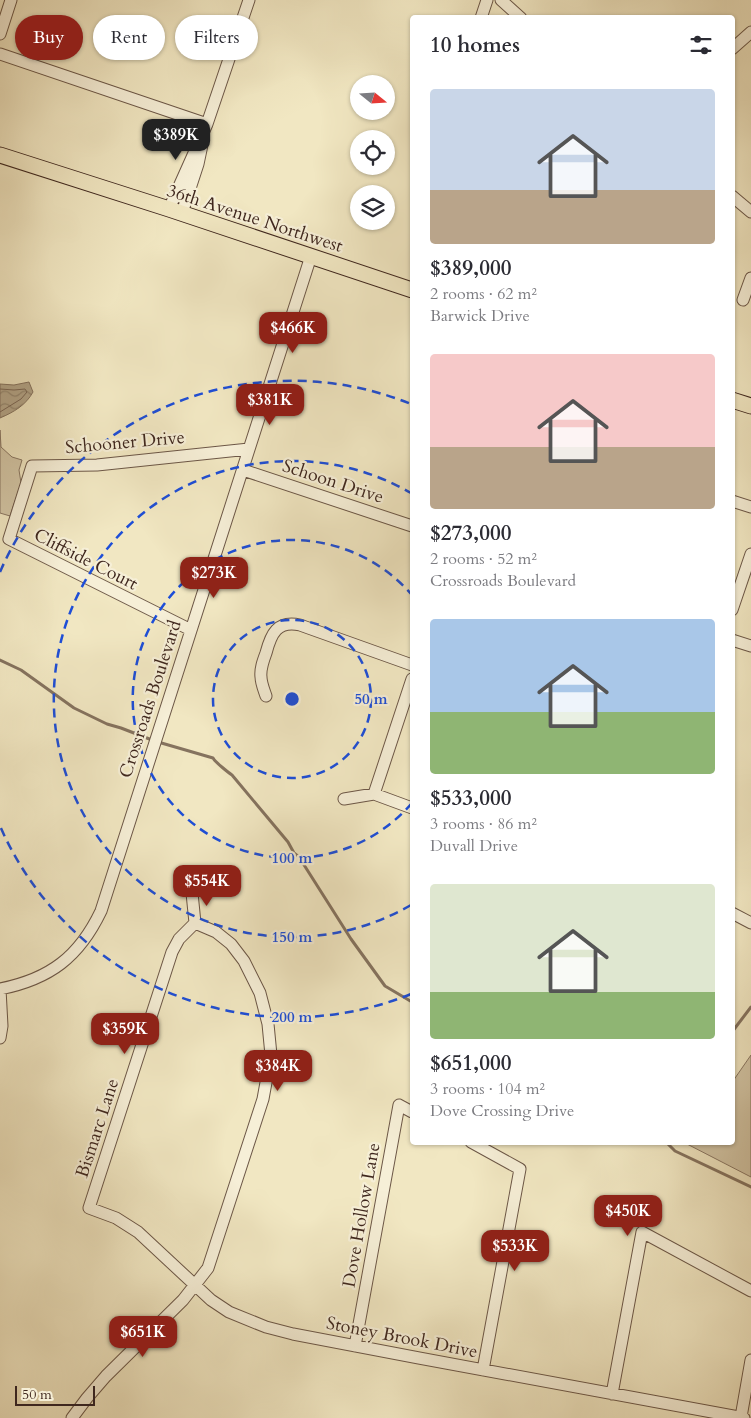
<!DOCTYPE html>
<meta charset="utf-8">
<style>
body{margin:0;font-family:Cardo,serif;background:#f2f2f3;color:#2b2b33;height:100vh;display:flex;flex-direction:column;font-size:19px;white-space:nowrap}
*{box-sizing:border-box;margin:0}
p{font-size:16px;color:#7c7c81}
.icon{flex:none;width:28px;height:28px;fill:none;stroke:currentColor;stroke-width:2;stroke-linecap:round;stroke-linejoin:round}
.map{position:relative;flex:1;overflow:hidden}
.drawer{position:absolute;left:410px;top:15px;width:325px;height:1130px;display:flex;flex-direction:column;background:#fff;border-radius:5px;box-shadow:0 1px 4px #0004}
.drawer>*{flex:none}
.banner{position:absolute;left:15px;top:15px;width:320px;height:45px;display:flex;gap:10px}
.needle{width:32px;rotate:108deg}
.fabs{position:absolute;left:350px;top:75px;display:grid;gap:10px}
.fabs a{display:grid;place-items:center;width:45px;height:45px;border-radius:50%;background:#fff;box-shadow:0 1px 4px #0004;font-size:25px}
.scale{position:absolute;left:15px;bottom:12px;width:80px;box-sizing:border-box;padding-left:5px;border:2px solid #3f271e;border-top:0;font-size:14px;line-height:18px;white-space:nowrap;color:#3f271e;-webkit-text-stroke:4px #f6efd7;paint-order:stroke}
.price{position:absolute;translate:-50% -42px;padding:0 11px;border-radius:10px;background:#8f2418;color:#fff;font-size:16px;line-height:32px;filter:drop-shadow(0 1px 2px #0008)}
.price::after{content:'';position:absolute;left:50%;top:30px;width:15px;height:11px;margin-left:-8px;background:inherit;clip-path:polygon(0 0,100% 0,50% 100%)}
.price.selected{background:#222;color:#fff}
ul{padding:0;list-style:none}
li{display:grid;align-content:center;gap:10px;height:265px;padding:0 20px}
li span{display:grid;place-items:center;height:155px;border-radius:5px;color:#555}
li>.icon{margin-inline-start:auto}
span .icon{width:90px;height:90px;fill:#fffc;stroke-width:1}
li b{font-size:21px}
h2{display:flex;justify-content:space-between;align-items:center;height:60px;padding:0 20px;font-size:21px}
.chip{padding:0 18px;border-radius:22px;background:#fff;box-shadow:0 1px 4px #0004;font-size:18px;line-height:45px}
.chip.selected{background:#8f2418;color:#fff}
.map>svg:first-child{display:block}
</style>
<div class="map">
<svg width="751" height="1418" viewBox="0 0 751 1418">
<defs>
<pattern id="water-waves" width="16" height="10" patternUnits="userSpaceOnUse" patternTransform="scale(1.25)"><rect width="16" height="10" fill="#b4a68a"/><path d="M0 5q4-4 8 0t8 0" fill="none" stroke="#948770"/></pattern>
</defs>
<rect width="100%" height="100%" fill="#f1e7c2"/>
<filter id="stains"><feTurbulence type="fractalNoise" baseFrequency=".004" numOctaves="4"/><feColorMatrix values="0 0 0 0 .2 0 0 0 0 .09 0 0 0 0 .02 0 0 0 .5 -.17"/></filter>
<radialGradient id="worn" r=".72"><stop offset=".6" stop-color="#630" stop-opacity="0"/><stop offset="1" stop-color="#630" stop-opacity=".3"/></radialGradient>
<!-- green -->
<path fill="#d3c6a6" stroke="#897662" d="M0 430 1 447 12 457 22 460 19 470 21 483 10 516 0 513Z
M751 1055V1177L687 1144 688 1142H732L733 1081Z"/>
<!-- water -->
<path fill="url(#water-waves)" stroke="#85735f" d="M29 382 33 392C26 405 14 412 0 418V384L14 385Z"/>
<g fill="none" stroke-linecap="round" stroke-linejoin="round">
<!-- shore -->
<path stroke="#7a6654" stroke-width="1" d="M0 389 14 390 25 389 27 392 21 399 0 412"/>
<!-- stream -->
<path stroke="#85735f" stroke-width="3" d="M0 660 21 670 74 708 107 724 121 728 152 740
M158 742 213 758C215 762 229 773 232 775L288 842 294 853 299 857 351 939 385 986 412 1002
M732 1032 751 1007
M666 1142 675 1151 751 1187"/>
<defs>
<path id="minor" d="M501 0 521 18
M481 18 487 0
M0 34 11 0
M732 49 751 32
M0 54 207 124
M732 196 751 212
M169 209 207 124 249 0
M182 213 198 164 202 145
M743 300 751 278
M243 470 412 526
M732 501 751 507
M732 610 751 554
M191 630 9 539 32 466 97 465 249 449
M732 640 751 646
M266 696C264 690 261 683 261 677 260 669 263 661 266 653 271 634 277 620 300 625L412 665
M374 794 412 679
M344 799 374 794 412 808
M192 893 195 923
M732 913 751 923
M195 923 179 939 172 952 89 1208 116 1218 138 1232 211 1300 229 1312 266 1327 293 1334 419 1358 744 1418
M0 989C50 979 79 957 101 911L311 256
M0 1038 2 1026 0 989
M471 1142 520 1169 483 1370
M355 1346 399 1105 412 1112
M612 1394 642 1232 751 1291
M741 1417 751 1360
M72 1418 87 1398 106 1376 183 1300 208 1268 263 1099 271 1055 268 1024 260 993 244 961 231 944 216 932 195 923"/>
<path id="major" d="M0 155 169 209 412 290
M732 400 751 406"/>
</defs>
<!-- minor casing -->
<use href="#minor" stroke="#6c5747" stroke-width="13"/>
<!-- major casing -->
<use href="#major" stroke="#3f271e" stroke-width="17"/>
<!-- minor -->
<use href="#minor" stroke="#f6efd7" stroke-width="11"/>
<!-- major -->
<use href="#major" stroke="#f1e7c2" stroke-width="15"/>
</g>
<!-- distance rings -->
<g fill="none" stroke="#1d4ed8" stroke-width="2.5" stroke-dasharray="9 6">
<circle cx="292" cy="699" r="79"/>
<path d="M412 803A159 159 0 1 1 412 595"/>
<path d="M411 905A238 238 0 1 1 411 493"/>
<path d="M411 994A318 318 0 0 1 0 826M0 572A318 318 0 0 1 411 404"/>
</g>
<g text-anchor="middle" stroke-width="4.5" stroke-linejoin="round" paint-order="stroke">
<!-- street labels -->
<g font-size="18" fill="#3f271e" stroke="#f6efd7">
<text transform="translate(255 218) rotate(18)" y="6">36th Avenue Northwest</text>
<text transform="translate(125 442) rotate(-5)" y="6">Schooner Drive</text>
<text transform="translate(333 481) rotate(18)" y="6">Schoon Drive</text>
<text transform="translate(86 559) rotate(27)" y="6">Cliffside Court</text>
<text transform="translate(150 699) rotate(-72)" y="6">Crossroads Boulevard</text>
<text transform="translate(97 1128) rotate(-72)" y="6">Bismarc Lane</text>
<text transform="translate(361 1215) rotate(-80)" y="6">Dove Hollow Lane</text>
<text transform="translate(402 1337) rotate(11)" y="6">Stoney Brook Drive</text>
</g>
</g>
<circle cx="292" cy="699" r="8" fill="#1d4ed8" stroke="#f6efd7" stroke-width="2.5"/>
<g font-size="15" text-anchor="middle" font-weight="bold" fill="#1d4ed8" stroke="#f6efd7" stroke-width="4.5" stroke-linejoin="round" paint-order="stroke">
<text x="371" y="704">50 m</text>
<text x="292" y="863">100 m</text>
<text x="292" y="942">150 m</text>
<text x="292" y="1022">200 m</text>
</g>
<rect width="100%" height="100%" filter="url(#stains)"/>
<rect width="100%" height="100%" fill="url(#worn)"/>
</svg>
<div class="fabs">
<a><svg class="needle" viewBox="-14 -14 28 28"><path d="M0-13l5 13h-10z" fill="#e53935"/><path d="M0 13l5-13h-10z" fill="#7c7c81"/></svg></a>
<a><svg class="icon" aria-label="locate" viewBox="0 0 24 24"><circle cx="12" cy="12" r="6"/><path d="M12 2v4M12 18v4M2 12h4M18 12h4"/></svg></a>
<a><svg class="icon" aria-label="layers" viewBox="0 0 24 24"><path d="M12 4l9 5-9 5-9-5zM3 14l9 5 9-5"/></svg></a>
</div>
<div class="scale">50 m</div>
<b class="price selected" style="left:176px;top:161px">$389K</b>
<b class="price" style="left:293px;top:354px">$466K</b>
<b class="price" style="left:270px;top:426px">$381K</b>
<b class="price" style="left:214px;top:599px">$273K</b>
<b class="price" style="left:207px;top:907px">$554K</b>
<b class="price" style="left:125px;top:1055px">$359K</b>
<b class="price" style="left:278px;top:1092px">$384K</b>
<b class="price" style="left:628px;top:1237px">$450K</b>
<b class="price" style="left:515px;top:1272px">$533K</b>
<b class="price" style="left:143px;top:1358px">$651K</b>
<div class="banner">
<a class="chip selected">Buy</a>
<a class="chip">Rent</a>
<a class="chip">Filters</a>
</div>
<section class="drawer">
<h2>10 homes<svg class="icon" aria-label="filters" viewBox="0 0 24 24"><path d="M4 7h16M4 17h16"/><circle cx="9" cy="7" r="2"/><circle cx="15" cy="17" r="2"/></svg></h2>
<ul>
<li><span style="background:linear-gradient(#c9d6e8 65%,#b9a48a 0)"><svg class="icon" aria-label="home" viewBox="0 0 24 24"><path d="M3 11l9-7 9 7M6 9v11h12V9"/></svg></span><div><b>$389,000</b><p>2 rooms · 62 m²</p><p>Barwick Drive</p></div></li>
<li><span style="background:linear-gradient(#f6c9c9 60%,#b9a48a 0)"><svg class="icon" aria-label="home" viewBox="0 0 24 24"><path d="M3 11l9-7 9 7M6 9v11h12V9"/></svg></span><div><b>$273,000</b><p>2 rooms · 52 m²</p><p>Crossroads Boulevard</p></div></li>
<li><span style="background:linear-gradient(#a9c7e8 60%,#8fb573 0)"><svg class="icon" aria-label="home" viewBox="0 0 24 24"><path d="M3 11l9-7 9 7M6 9v11h12V9"/></svg></span><div><b>$533,000</b><p>3 rooms · 86 m²</p><p>Duvall Drive</p></div></li>
<li><span style="background:linear-gradient(#dfe7d0 70%,#8fb573 0)"><svg class="icon" aria-label="home" viewBox="0 0 24 24"><path d="M3 11l9-7 9 7M6 9v11h12V9"/></svg></span><div><b>$651,000</b><p>3 rooms · 104 m²</p><p>Dove Crossing Drive</p></div></li>
</ul>
</section>
</div>
